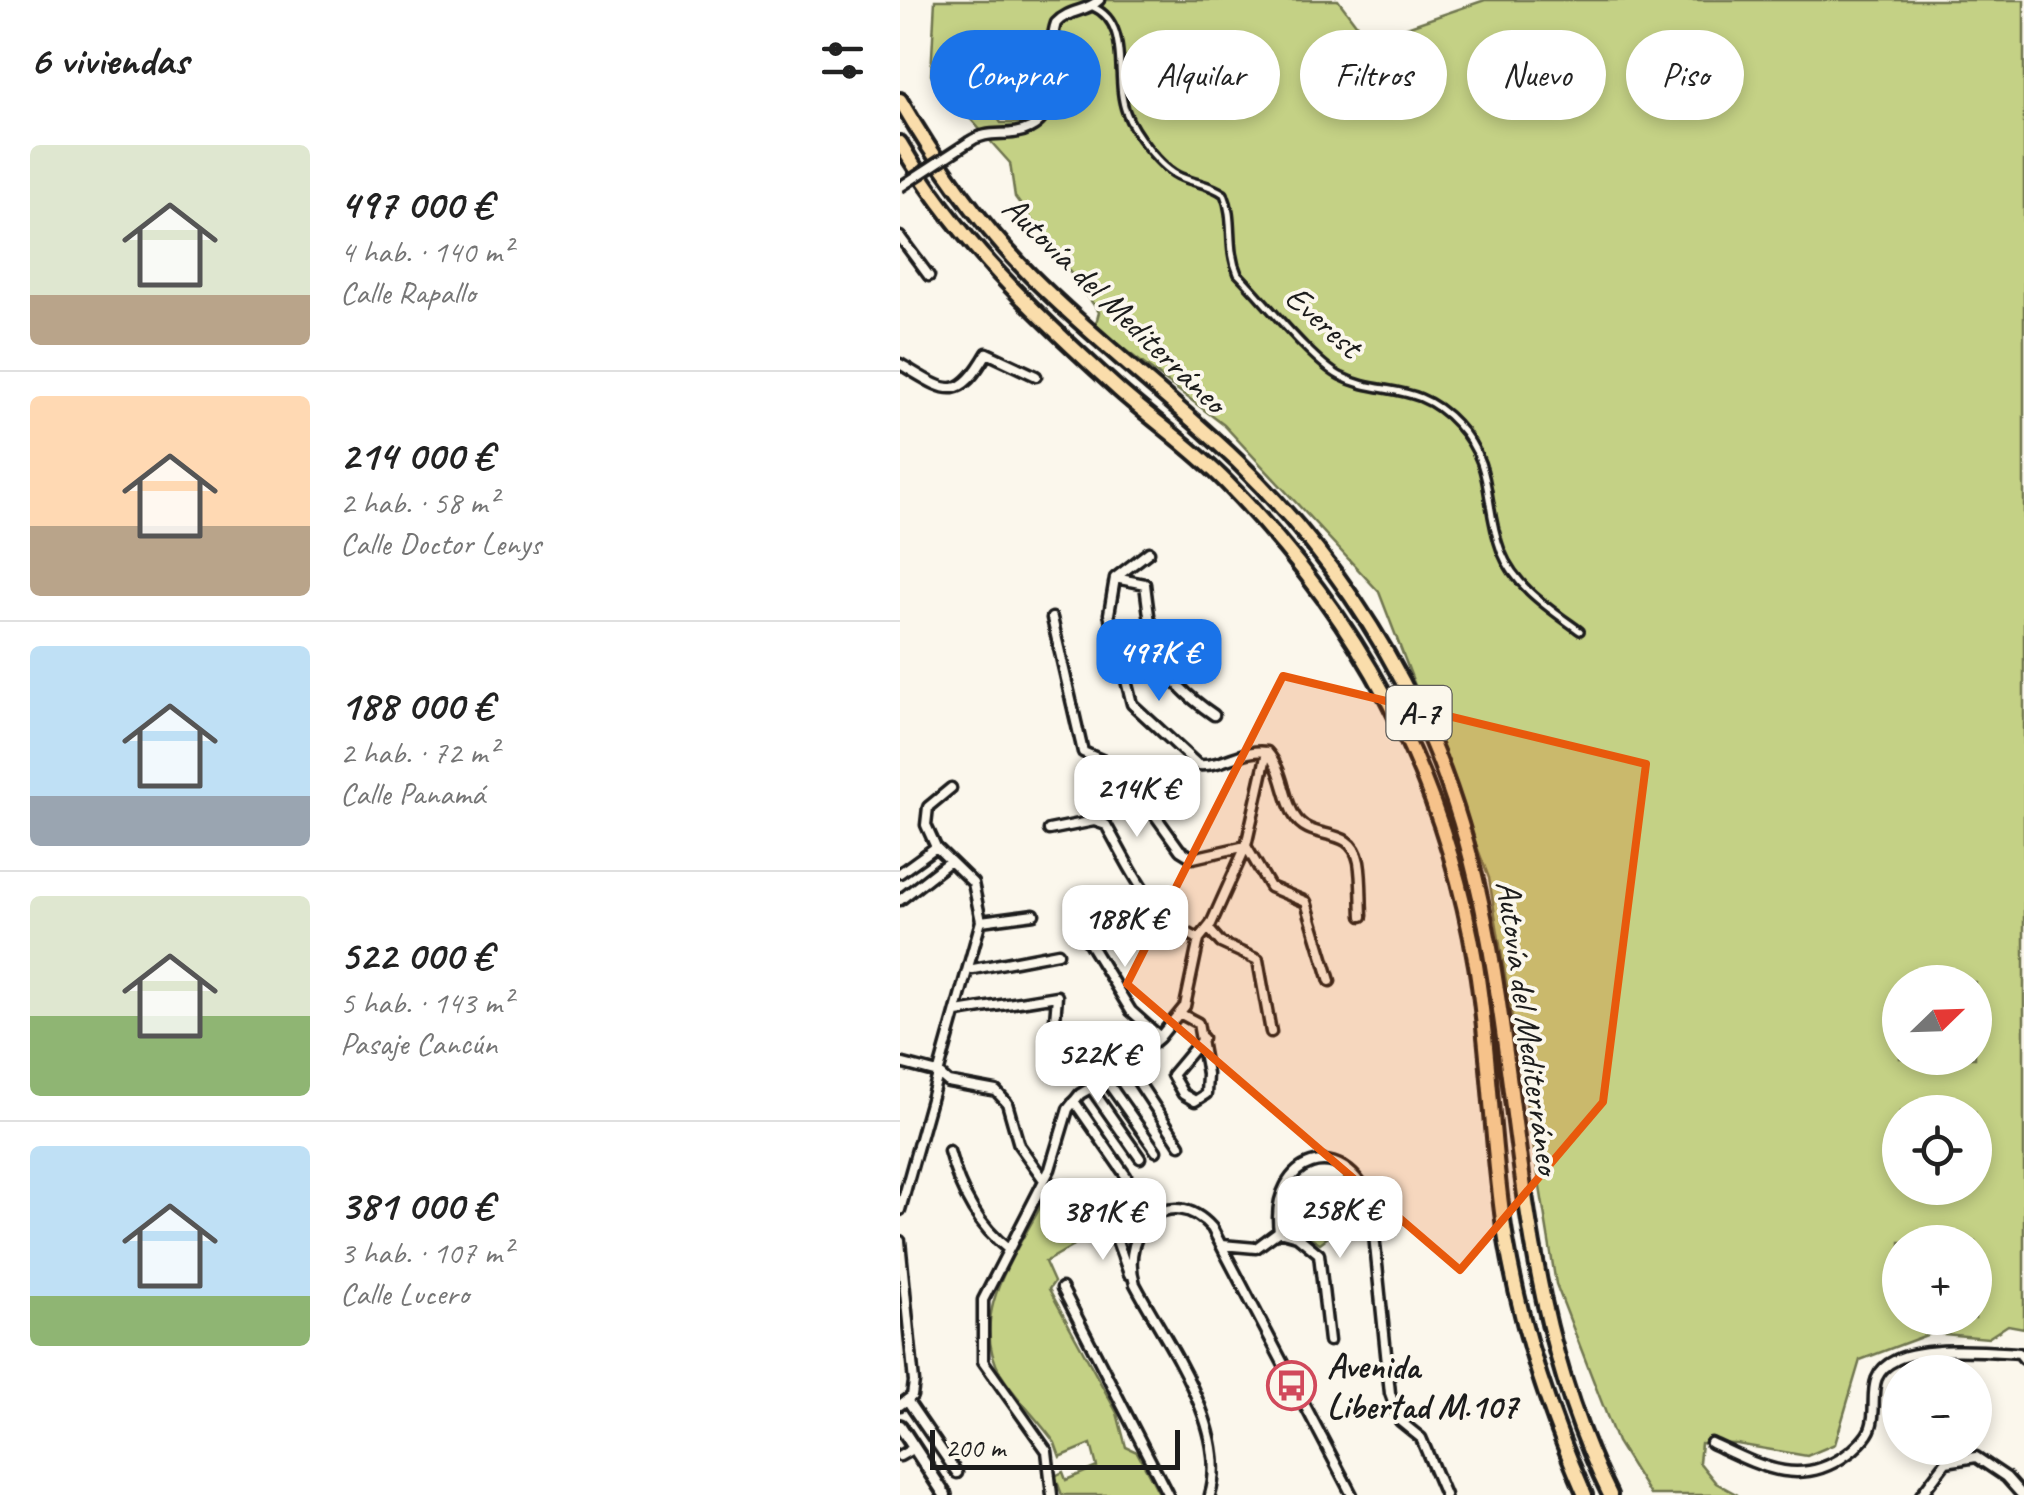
<!DOCTYPE html>
<html lang="es">
<meta charset="utf-8">
<style>
body{margin:0;font-family:Caveat,sans-serif;background:#f6f6f6;color:#222;height:100vh;display:flex;flex-direction:column;font-size:38px;white-space:nowrap}
*{box-sizing:border-box;margin:0}
p{font-size:32px;color:#767676}
.icon{flex:none;width:55px;height:55px;fill:none;stroke:currentColor;stroke-width:2;stroke-linecap:round;stroke-linejoin:round}
.map{position:relative;flex:1;overflow:hidden}
.panel{display:flex;flex-direction:column;background:#fff;width:900px}
.panel>*{flex:none}
.top-card{position:absolute;left:30px;top:30px;width:942px;height:90px;display:flex;gap:20px}
.needle{width:65px;rotate:67deg}
.buttons{position:absolute;left:982px;top:965px;display:grid;gap:20px}
.buttons a{display:grid;place-items:center;width:110px;height:110px;border-radius:50%;background:#fff;box-shadow:0 5px 15px #0003;font-size:50px}
.scale{position:absolute;left:30px;bottom:25px;width:250px;box-sizing:border-box;padding-left:10px;border:5px solid #1c1c1c;border-top:0;font-size:28px;line-height:35px;white-space:nowrap;color:#1c1c1c;-webkit-text-stroke:8px #fbf7ec;paint-order:stroke}
.price{position:absolute;translate:-50% -85px;padding:0 22px;border-radius:20px;background:#fff;color:#222;font-size:32px;line-height:65px;filter:drop-shadow(0 2px 5px #0008)}
.price::after{content:'';position:absolute;left:50%;top:60px;width:30px;height:22px;margin-left:-15px;background:inherit;clip-path:polygon(0 0,100% 0,50% 100%)}
.price.selected{background:#1a73e8;color:#fff}
ul{padding:0;list-style:none}
li{display:flex;align-items:center;gap:30px;height:250px;padding:0 30px}
li+li{border-top:2px solid #e0e0e0}
li span{display:grid;place-items:center;flex:none;width:280px;height:200px;border-radius:10px;color:#555}
li>.icon{margin-inline-start:auto}
span .icon{width:120px;height:120px;fill:#fffc;stroke-width:1}
li b{font-size:42px}
h2{display:flex;justify-content:space-between;align-items:center;height:120px;padding:0 30px;font-size:42px}
.pill{padding:0 35px;border-radius:45px;background:#fff;box-shadow:0 5px 15px #0003;font-size:35px;line-height:90px}
.pill.selected{background:#1a73e8;color:#fff}
main{display:flex;flex:1;min-height:0}
.map>svg:first-child{display:block}
</style>
<main>
<section class="panel">
<h2>6 viviendas<svg class="icon" aria-label="filters" viewBox="0 0 24 24"><path d="M4 7h16M4 17h16"/><circle cx="9" cy="7" r="2"/><circle cx="15" cy="17" r="2"/></svg></h2>
<ul>
<li><span style="background:linear-gradient(#dfe7d0 75%,#b9a48a 0)"><svg class="icon" aria-label="home" viewBox="0 0 24 24"><path d="M3 11l9-7 9 7M6 9v11h12V9"/></svg></span><div><b>497 000 €</b><p>4 hab. · 140 m²</p><p>Calle Rapallo</p></div></li>
<li><span style="background:linear-gradient(#ffd9b3 65%,#b9a48a 0)"><svg class="icon" aria-label="home" viewBox="0 0 24 24"><path d="M3 11l9-7 9 7M6 9v11h12V9"/></svg></span><div><b>214 000 €</b><p>2 hab. · 58 m²</p><p>Calle Doctor Lenys</p></div></li>
<li><span style="background:linear-gradient(#bfe0f5 75%,#9aa5b1 0)"><svg class="icon" aria-label="home" viewBox="0 0 24 24"><path d="M3 11l9-7 9 7M6 9v11h12V9"/></svg></span><div><b>188 000 €</b><p>2 hab. · 72 m²</p><p>Calle Panamá</p></div></li>
<li><span style="background:linear-gradient(#dfe7d0 60%,#8fb573 0)"><svg class="icon" aria-label="home" viewBox="0 0 24 24"><path d="M3 11l9-7 9 7M6 9v11h12V9"/></svg></span><div><b>522 000 €</b><p>5 hab. · 143 m²</p><p>Pasaje Cancún</p></div></li>
<li><span style="background:linear-gradient(#bfe0f5 75%,#8fb573 0)"><svg class="icon" aria-label="home" viewBox="0 0 24 24"><path d="M3 11l9-7 9 7M6 9v11h12V9"/></svg></span><div><b>381 000 €</b><p>3 hab. · 107 m²</p><p>Calle Lucero</p></div></li>
</ul>
</section>
<div class="map">
<svg width="1124" height="1495" viewBox="0 0 1124 1495">
<rect width="100%" height="100%" fill="#fbf7ec"/>
<filter id="ink" filterUnits="userSpaceOnUse"><feTurbulence type="fractalNoise" baseFrequency=".01" numOctaves="2"/><feDisplacementMap in="SourceGraphic" scale="20" xChannelSelector="R" yChannelSelector="G"/><feConvolveMatrix kernelMatrix="1 2 1 2 8 2 1 2 1" color-interpolation-filters="sRGB"/></filter>
<g filter="url(#ink)">
<!-- green -->
<path fill="#c4d185" stroke="#707650" stroke-width="2.5" fill-rule="evenodd" d="M35 0H438L456 24 477 33 498 30 585 0H1124V1328L1108 1325 1088 1338 1032 1333 960 1360 935 1444 907 1456 837 1444 801 1443 799 1462 816 1483 838 1495H750L717 1442 656 1284 589 878 479 592 324 425 195 327 199 312 115 197 110 163 31 75ZM103 45 120 52 142 76 137 112 121 123H101L54 53ZM1000 982H1075V1058H1000ZM1000 1112H1075V1188H1000ZM1000 1242H1075V1318H1000Z
M447 1173 452 1178 437 1207 446 1224 420 1243 397 1229 421 1205 431 1207Z
M145 1198 174 1216 180 1212 190 1226 173 1246 145 1262 154 1282 149 1289 217 1413 226 1447 237 1452 260 1495H162L155 1476 163 1472 166 1480 197 1467 191 1444 160 1457 155 1443C139 1420 117 1400 102 1376 65 1315 118 1252 145 1198Z"/>
<g fill="none" stroke-linecap="round" stroke-linejoin="round">
<defs>
<path id="pedestrian" d="M193 7C232 24 213 78 226 112 233 132 261 169 281 177 297 184 310 184 324 194 335 220 326 247 338 274 363 299 412 361 440 376 480 397 517 380 557 424 596 466 583 503 601 551 615 587 650 609 680 631"/>
<path id="minor" d="M69 142C89 128 109 139 130 128 165 111 145 53 156 23 169 9 187 12 199 0
M0 237 29 276
M0 364C46 391 57 405 87 353L136 376
M215 578 209 614 232 704 298 765C323 767 343 748 367 752
M215 578 245 584C253 650 255 674 314 715
M215 578 249 552
M152 618 183 752 222 769 280 850 293 858 346 846 370 887 406 902 430 981
M367 752C384 771 382 794 394 815 410 844 451 823 459 862 462 879 461 899 462 916
M149 830 194 821 206 825C232 870 249 917 299 939
M36 847 26 825 28 807 51 788
M0 873 36 847 73 883 81 921 0 1210
M0 900 50 861
M174 918 231 1011 260 1037
M81 921 134 914
M308 928 321 943 358 960 371 1032
M68 970 158 953
M57 1012 157 996 153 1044
M281 1014 298 1023 307 1074 306 1094 295 1101 283 1094 272 1075 303 1038
M0 1063 38 1073 48 1082 96 1091 107 1103 119 1145 144 1180
M227 1065 280 1145
M206 1080 256 1151
M191 1088 240 1158
M174 1101 226 1176
M49 1151C59 1188 77 1225 108 1249
M212 1227 229 1274
M379 1231C369 1158 445 1131 471 1205L490 1393 500 1421 521 1438 545 1495
M379 1231 397 1236 419 1254 429 1341
M0 1241 14 1382 12 1396 0 1405
M322 1245 356 1248 379 1231
M162 1288 268 1495
M7 1400 57 1473
M811 1443C858 1465 899 1489 946 1455 954 1450 968 1437 971 1427 979 1403 963 1375 996 1360 1025 1346 1087 1351 1119 1353L1124 1359
M0 1456 14 1448
M152 1495 147 1451 83 1361V1300L150 1169 168 1109 180 1094 219 1072 259 1038 285 1006 299 939 311 924 346 846 367 752
M310 1495C330 1428 265 1341 235 1284 218 1230 270 1181 312 1228L452 1495
M1021 1495 1046 1462 1076 1457 1106 1477 1122 1495"/>
<path id="secondary" d="M0 1426 45 1495"/>
<path id="motorway" d="M0 100C37 164 79 223 131 276 196 341 270 397 337 461 411 533 472 617 517 710 640 962 584 1242 710 1495
M0 143C56 239 138 317 219 390 254 421 294 449 327 483 397 555 457 635 500 725 537 801 562 882 576 965 591 1056 591 1149 606 1240 621 1328 649 1413 685 1495"/>
</defs>
<!-- pedestrian casing -->
<use href="#pedestrian" stroke="#1c1c1c" stroke-width="12"/>
<!-- minor casing -->
<use href="#minor" stroke="#1c1c1c" stroke-width="15"/>
<!-- secondary casing -->
<use href="#secondary" stroke="#1c1c1c" stroke-width="18"/>
<!-- motorway casing -->
<use href="#motorway" stroke="#1c1c1c" stroke-width="20"/>
<!-- pedestrian -->
<use href="#pedestrian" stroke="#fbf7ec" stroke-width="5"/>
<!-- minor -->
<use href="#minor" stroke="#fbf7ec" stroke-width="8"/>
<!-- secondary -->
<use href="#secondary" stroke="#fbf7ec" stroke-width="10"/>
<!-- motorway -->
<use href="#motorway" stroke="#faddab" stroke-width="12"/>
<defs>
<path id="minor-bridge" d="M0 187 69 142"/>
</defs>
<!-- minor-bridge casing -->
<use href="#minor-bridge" stroke="#1c1c1c" stroke-width="15" stroke-linecap="butt"/>
<!-- minor-bridge -->
<use href="#minor-bridge" stroke="#fbf7ec" stroke-width="8"/>
</g>
</g>
<!-- marked area -->
<path fill="#e8590c" fill-opacity="0.2" stroke="#e8590c" stroke-width="8" stroke-linejoin="round" d="M383 676 746 764 703 1102 560 1270 227 984Z"/>
<!-- icons -->
<defs>
<symbol id="bus-ring" viewBox="-11 -11 22 22"><circle r="9.5" fill="#fbf7ec" stroke="#d1495b" stroke-width="1.5"/><path d="M-5-6H5V4H4V6H2V4H-2V6H-4V4H-5ZM-3.5-4V0h7V-4ZM-3.5 1.2v1.5H-2V1.2ZM2 1.2v1.5H3.5V1.2Z" fill="#d1495b"/></symbol>
</defs>
<g fill-rule="evenodd">
<use href="#bus-ring" x="364" y="1358" width="55" height="55"/>
</g>
<g text-anchor="middle" stroke-width="8" stroke-linejoin="round" paint-order="stroke">
<!-- shield labels -->
<rect fill="#fbf7ec" stroke="#5f5e5a" stroke-width="2.5" x="486.5" y="686" width="65" height="54" rx="8"/>
<g font-size="32" font-weight="bold" fill="#1c1c1c">
<text x="519" y="724">A-7</text>
</g>
<!-- street labels -->
<g font-size="35" fill="#1c1c1c" stroke="#fbf7ec">
<text transform="translate(215 304) rotate(44)" y="12">Autovía del Mediterráneo</text>
<text transform="translate(424 321) rotate(42)" y="12">Everest</text>
<text transform="translate(629 1027) rotate(82)" y="12">Autovía del Mediterráneo</text>
</g>
<!-- poi labels -->
<g font-size="35" font-weight="bold" fill="#1c1c1c" stroke="#fbf7ec" text-anchor="start">
<text x="427" y="1378">Avenida<tspan x="427" dy="40">Libertad M.107</tspan></text>
</g>
</g>
</svg>
<div class="buttons">
<a><svg class="needle" viewBox="-14 -14 28 28"><path d="M0-13l5 13h-10z" fill="#e53935"/><path d="M0 13l5-13h-10z" fill="#767676"/></svg></a>
<a><svg class="icon" aria-label="locate" viewBox="0 0 24 24"><circle cx="12" cy="12" r="6"/><path d="M12 2v4M12 18v4M2 12h4M18 12h4"/></svg></a>
<a>+</a>
<a>−</a>
</div>
<div class="scale">200 m</div>
<b class="price selected" style="left:259px;top:704px">497K €</b>
<b class="price" style="left:237px;top:840px">214K €</b>
<b class="price" style="left:225px;top:970px">188K €</b>
<b class="price" style="left:198px;top:1106px">522K €</b>
<b class="price" style="left:440px;top:1261px">258K €</b>
<b class="price" style="left:203px;top:1263px">381K €</b>
<div class="top-card">
<a class="pill selected">Comprar</a>
<a class="pill">Alquilar</a>
<a class="pill">Filtros</a>
<a class="pill">Nuevo</a>
<a class="pill">Piso</a>
</div>
</div>
</main>
